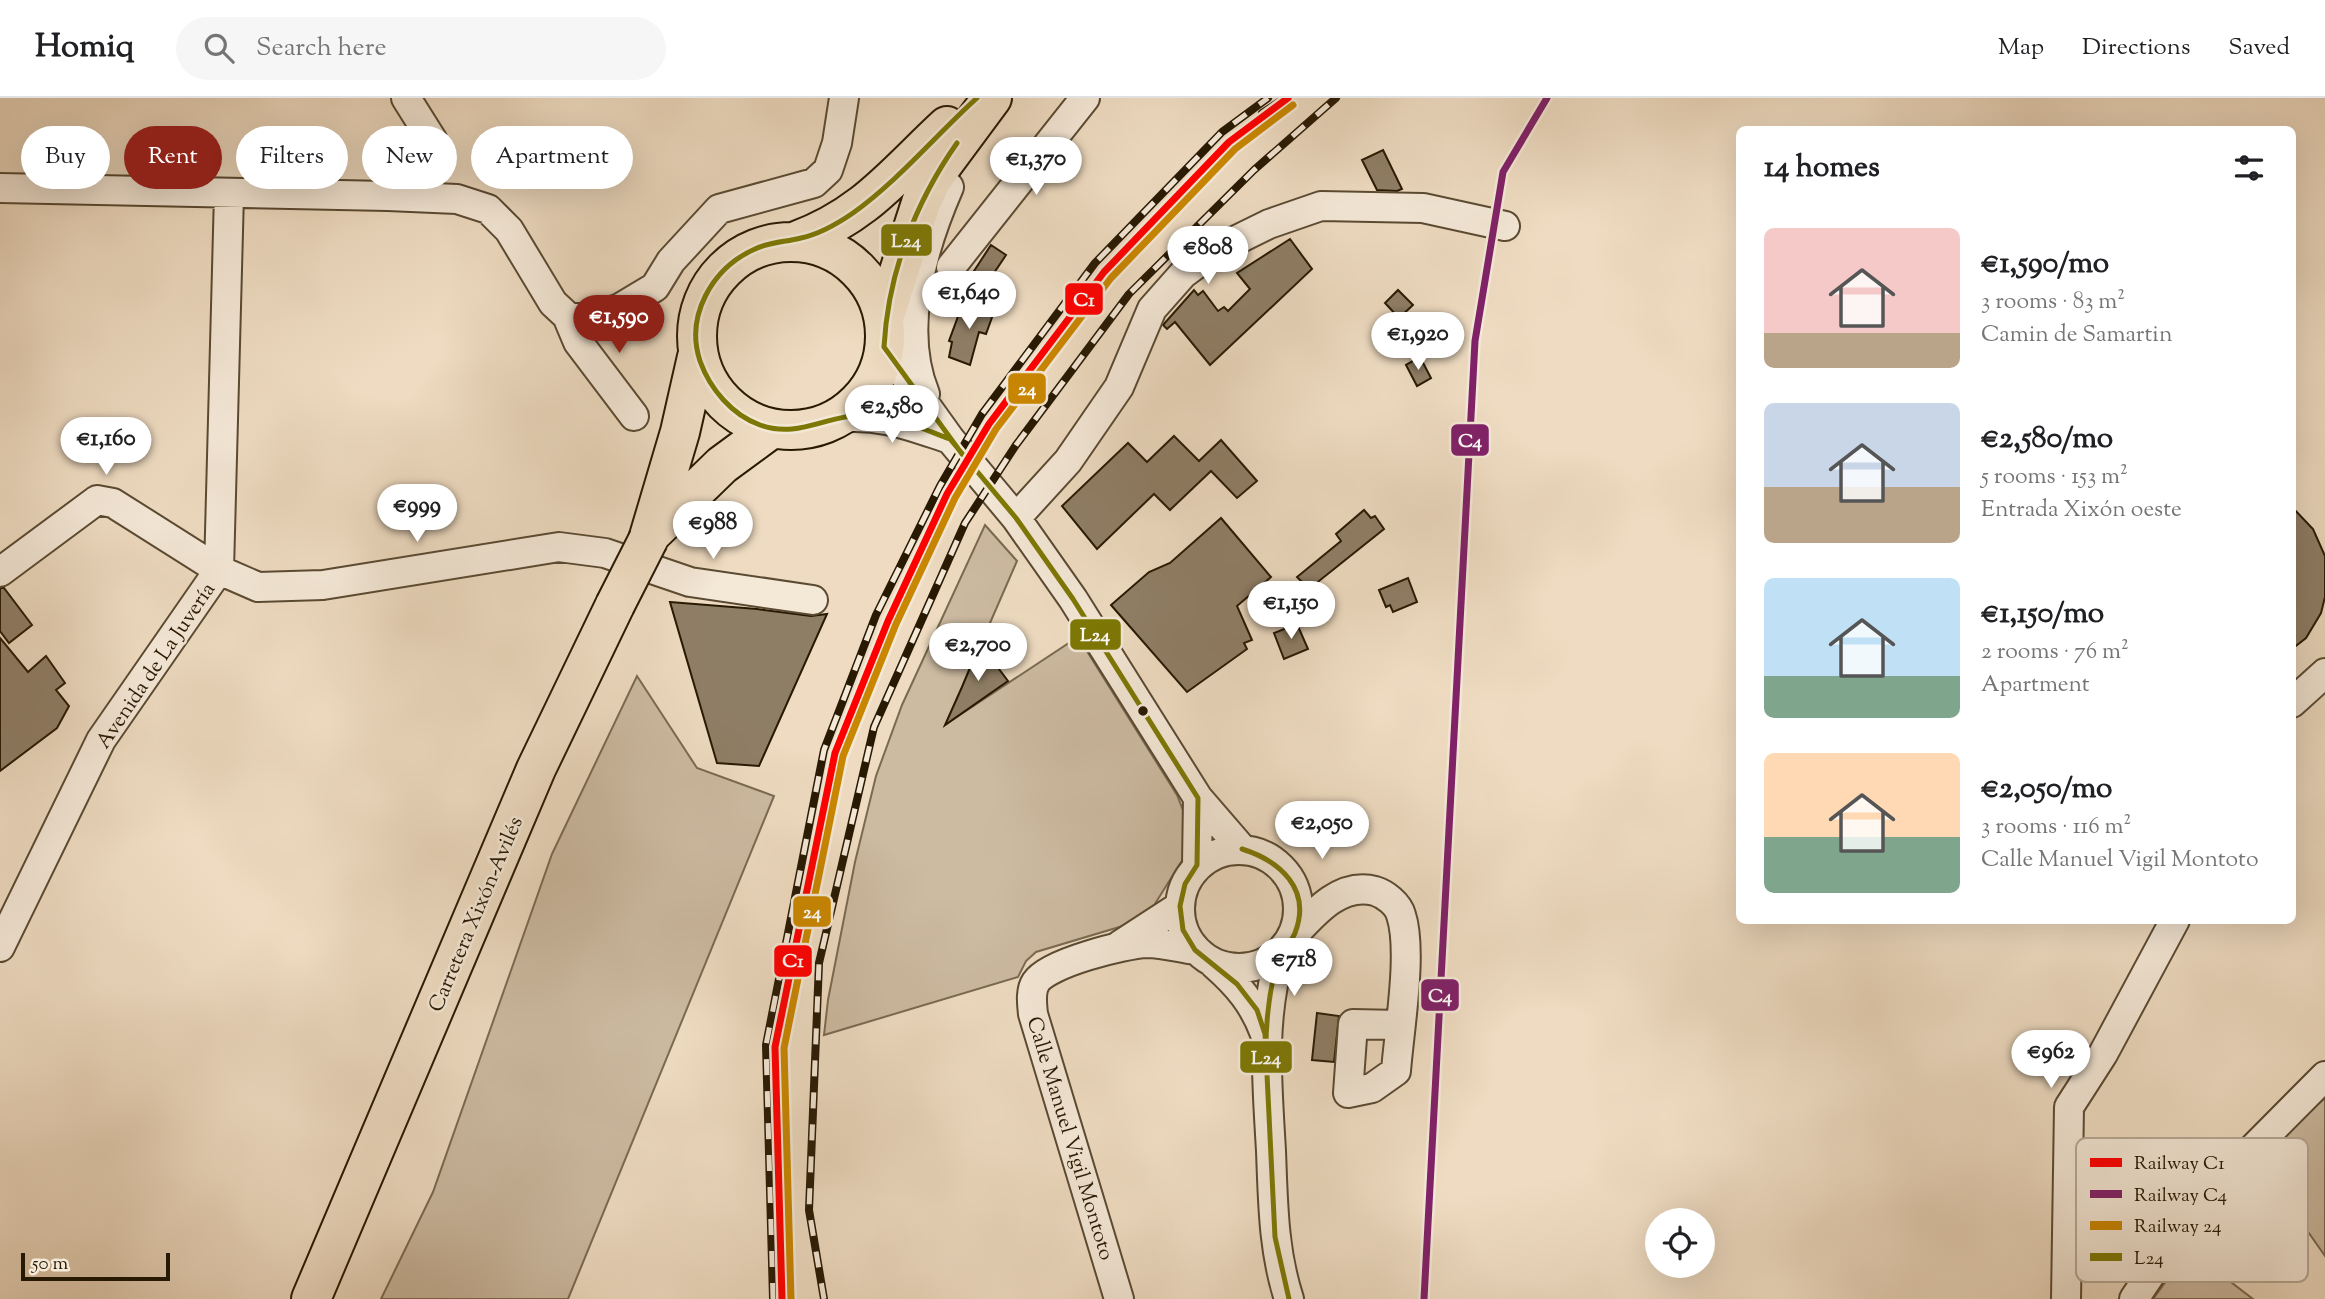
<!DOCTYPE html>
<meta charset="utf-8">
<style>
body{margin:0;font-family:"Sorts Mill Goudy",serif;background:#f6f6f6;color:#202124;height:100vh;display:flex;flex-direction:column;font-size:26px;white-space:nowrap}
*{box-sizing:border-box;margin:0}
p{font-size:23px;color:#757577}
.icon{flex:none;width:38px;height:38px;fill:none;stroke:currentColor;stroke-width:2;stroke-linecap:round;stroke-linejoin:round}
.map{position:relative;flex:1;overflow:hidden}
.panel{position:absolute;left:1736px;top:28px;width:560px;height:798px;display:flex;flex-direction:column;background:#fff;border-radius:10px;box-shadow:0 7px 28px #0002}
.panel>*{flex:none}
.banner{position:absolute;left:21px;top:28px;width:665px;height:63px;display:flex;gap:14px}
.controls{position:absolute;left:1645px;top:1110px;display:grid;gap:14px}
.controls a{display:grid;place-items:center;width:70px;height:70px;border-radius:50%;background:#fff;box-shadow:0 7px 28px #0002;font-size:35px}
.scale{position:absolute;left:21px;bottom:18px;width:149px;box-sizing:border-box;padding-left:7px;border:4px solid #281903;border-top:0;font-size:19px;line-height:24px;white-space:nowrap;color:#281903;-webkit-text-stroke:5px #f4e8d7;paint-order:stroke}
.price{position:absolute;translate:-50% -60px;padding:0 16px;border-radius:24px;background:#fff;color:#222;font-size:23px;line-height:46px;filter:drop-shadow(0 2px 4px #0008)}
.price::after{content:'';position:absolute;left:50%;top:42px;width:21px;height:16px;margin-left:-10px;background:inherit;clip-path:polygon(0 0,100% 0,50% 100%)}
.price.current{background:#8f2418;color:#fff}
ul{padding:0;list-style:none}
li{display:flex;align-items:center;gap:21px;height:175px;padding:0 28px}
li span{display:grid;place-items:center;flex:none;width:196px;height:140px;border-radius:10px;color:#555}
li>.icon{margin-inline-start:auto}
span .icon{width:84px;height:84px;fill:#fffc;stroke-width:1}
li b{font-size:30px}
h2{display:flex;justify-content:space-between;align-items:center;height:84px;padding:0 28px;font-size:30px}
.chip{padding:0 24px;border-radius:32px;background:#fff;box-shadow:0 7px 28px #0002;font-size:24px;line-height:63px}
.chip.current{background:#8f2418;color:#fff}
header{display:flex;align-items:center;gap:42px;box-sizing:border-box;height:98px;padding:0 35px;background:#fff;border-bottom:2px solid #e0e0e0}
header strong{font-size:33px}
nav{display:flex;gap:38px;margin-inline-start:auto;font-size:24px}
.search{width:490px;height:63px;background:#f6f6f6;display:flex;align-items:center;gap:18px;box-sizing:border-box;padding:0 24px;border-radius:38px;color:#757577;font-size:26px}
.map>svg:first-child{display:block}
</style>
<header>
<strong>Homiq</strong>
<div class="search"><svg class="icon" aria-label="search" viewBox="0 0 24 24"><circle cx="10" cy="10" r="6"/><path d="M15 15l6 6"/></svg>Search here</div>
<nav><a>Map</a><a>Directions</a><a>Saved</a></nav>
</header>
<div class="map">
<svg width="2325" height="1201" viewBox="0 0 2325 1201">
<rect width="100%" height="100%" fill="#eedbc1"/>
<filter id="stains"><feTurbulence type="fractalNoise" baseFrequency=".00286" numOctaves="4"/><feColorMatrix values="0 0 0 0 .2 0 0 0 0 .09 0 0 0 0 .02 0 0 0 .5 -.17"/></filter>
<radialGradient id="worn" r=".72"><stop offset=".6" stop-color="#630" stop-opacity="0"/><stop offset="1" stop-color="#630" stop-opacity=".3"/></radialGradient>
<!-- green -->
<path fill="#ccbaa1" stroke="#7a6a52" stroke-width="2" d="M985 427 1017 463 946 626 1078 539 1177 697 1186 720 1183 761 1153 809 1126 827 1036 854 1026 863 1018 879 824 937 828 902 855 764 876 678 902 607Z
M637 578 697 670 774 698 568 1201H381L433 1094 552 756Z
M2325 1000V1158L2257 1061Z
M2189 1152 2253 1201H2153Z"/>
<!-- building -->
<path fill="#8f7e66" stroke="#281903" stroke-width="2" d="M1383 52 1402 91 1397 93 1377 92 1362 62Z
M1290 141 1312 171 1210 267 1175 224 1167 231 1163 227 1194 192 1198 197 1203 193 1218 213 1224 209 1228 213 1250 191 1237 175Z
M991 147 1006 157 986 187 970 179Z
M1398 192 1413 207 1399 220 1385 205Z
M963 205 995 211 986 236 979 234 970 267 949 259 952 244 949 243Z
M1420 259 1431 280 1417 288 1406 267Z
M1174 338 1199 363 1221 342 1257 383 1237 400 1211 373 1170 412 1154 396 1097 451 1062 408 1128 345 1147 364Z
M2292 409 2313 431 2325 458V499L2321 515 2306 540 2292 551Z
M1364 412 1371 420 1375 418 1384 431 1309 491 1297 479 1341 443 1336 436Z
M1221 420 1271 479 1237 508 1252 542 1244 545 1247 551 1187 594 1111 507 1149 474 1170 465Z
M1408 480 1417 504 1393 514 1390 507 1386 509 1379 492Z
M0 490H4L32 527 9 545 0 533Z
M670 504 757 511 811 518 827 516 759 668 717 665Z
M1297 526 1308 551 1284 561 1274 535Z
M0 540 28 574 46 558 65 585 56 592 69 608 57 630 0 673Z
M980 546 1008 583 945 627 962 589Z
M1317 915 1339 918 1334 964 1312 962Z"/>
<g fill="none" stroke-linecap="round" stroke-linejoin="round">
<defs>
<path id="minor" d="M0 90 388 98 457 101 488 111 509 132 553 205 567 218 578 244 634 318
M388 98C415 88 428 72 433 43L406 0
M951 169 1085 0
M567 218 587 222 620 210 655 189 671 163 719 111 814 85 828 72 837 45 844 0
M884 249 950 341 1016 420 1073 501 1198 700 1242 751
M925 296C898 230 922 151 949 89
M837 320C880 315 910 328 950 341
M1016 420 1068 363 1119 289 1152 211 1183 176 1214 153 1269 126 1321 108 1423 110 1505 128
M0 474 97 402 113 405 219 472 258 489 323 487 559 449 605 455 690 484 813 502
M2292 605 2325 575
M1180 811a59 59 0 1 1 118 0a59 59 0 1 1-118 0Z
M1197 767 1198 700
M1294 837C1315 814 1341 784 1375 793 1385 796 1398 806 1401 817 1413 853 1399 933 1396 973L1372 990 1348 995 1353 926 1399 927
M1120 847 1180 808
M0 849 101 642 219 472 229 96
M1280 856C1261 925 1267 982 1271 1053 1273 1103 1273 1152 1289 1201
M1214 866C1238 887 1254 906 1265 936
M1119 1201 1033 916C1032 906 1030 893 1036 884 1048 865 1124 846 1147 845 1163 845 1180 850 1195 852
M2066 1201 2069 1009 2103 956 2175 822
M2134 1201 2197 1107 2325 978"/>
<path id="highway" d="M796 143C865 118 896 75 947 28
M697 238a94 94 0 1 1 188 0a94 94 0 1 1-188 0Z
M884 220 921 105 932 81 992 0
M652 435 722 367 771 331
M648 442 680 334 697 259
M311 1201 536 671 615 507"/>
</defs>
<!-- minor casing -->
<use href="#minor" stroke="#5a4a32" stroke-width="32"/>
<!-- highway casing -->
<use href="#highway" stroke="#281903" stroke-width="42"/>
<!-- minor -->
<use href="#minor" stroke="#f4e8d7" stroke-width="28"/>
<!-- highway -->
<use href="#highway" stroke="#eedbc1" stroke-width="38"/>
<defs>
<path id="rail" d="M1262 15 1285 0
M773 1201 766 947 824 652 876 517 940 388 982 316 1095 165 1222 34 1268 0
M824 1201 809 1112 819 865 874 629 965 425 1016 347 1129 196 1254 72 1336 0"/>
</defs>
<!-- rail casing -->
<use href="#rail" stroke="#281903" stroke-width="8"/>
<!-- rail -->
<use href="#rail" stroke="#f4e8d7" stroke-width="5" stroke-dasharray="16" stroke-linecap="butt"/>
<defs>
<path id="highway-bridge" d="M615 507 648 442"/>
</defs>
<!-- highway-bridge casing -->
<use href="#highway-bridge" stroke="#281903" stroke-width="42" stroke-linecap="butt"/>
<!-- highway-bridge -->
<use href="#highway-bridge" stroke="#eedbc1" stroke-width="38"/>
<defs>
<path id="bus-1" d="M884 249 962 356
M884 249C888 175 915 105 957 45
M950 341 1016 420 1073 501 1198 700 1197 767 1185 786 1180 808 1183 832 1195 852 1237 886 1257 912 1265 936 1275 1139 1289 1201
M950 341C923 331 893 317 864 317 827 317 797 341 760 327 732 317 710 291 700 263 685 218 712 170 755 151 769 144 786 144 801 140 820 136 837 126 853 115 899 82 935 38 977 0
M1242 751C1280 763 1312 791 1295 835 1290 847 1280 854 1276 868 1268 900 1265 932 1266 965"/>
</defs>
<!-- bus-1 casing -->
<use href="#bus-1" stroke="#f4e8d7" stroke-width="10"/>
<!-- bus-1 -->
<use href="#bus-1" stroke="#7d7805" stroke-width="5"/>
<defs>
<path id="rail-1" d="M782 1201 775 949 835 655 888 523 947 396 989 326 1104 174 1229 44 1288 0"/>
<path id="rail-2" d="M1424 1201 1475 243 1503 74 1547 0"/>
<path id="rail-3" d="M791 1201 784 950 843 658 896 526 955 400 996 331 1111 180 1235 51 1293 7"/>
</defs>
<!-- rail-1 casing -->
<use href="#rail-1" stroke="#f4e8d7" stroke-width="12"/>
<!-- rail-2 casing -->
<use href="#rail-2" stroke="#f4e8d7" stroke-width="12"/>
<!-- rail-3 casing -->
<use href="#rail-3" stroke="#f4e8d7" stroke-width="12"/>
<!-- rail-1 -->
<use href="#rail-1" stroke="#f00" stroke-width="7"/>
<!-- rail-2 -->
<use href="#rail-2" stroke="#802168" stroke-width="7"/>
<!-- rail-3 -->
<use href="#rail-3" stroke="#c98601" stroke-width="7"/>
</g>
<!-- markers -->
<circle fill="#281903" stroke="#f4e8d7" stroke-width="2.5" cx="1143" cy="613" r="6"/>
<g text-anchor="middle" stroke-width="5" stroke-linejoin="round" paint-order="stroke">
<!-- street labels -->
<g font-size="21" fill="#281903" stroke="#f4e8d7">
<text transform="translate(155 567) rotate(-56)" y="7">Avenida de La Juvería</text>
<text transform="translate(475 816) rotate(-67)" y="7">Carretera Xixón-Avilés</text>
<text transform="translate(1071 1040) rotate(73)" y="7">Calle Manuel Vigil Montoto</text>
</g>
</g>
<!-- legend -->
<rect x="2076" y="1040" width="232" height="144" rx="10" fill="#f4e8d7" stroke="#b7aa97" stroke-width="2"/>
<rect x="2090" y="1060" width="32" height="9" fill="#f00"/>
<rect x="2090" y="1092" width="32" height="8" fill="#802168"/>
<rect x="2090" y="1123" width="32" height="9" fill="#c98601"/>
<rect x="2090" y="1155" width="32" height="8" fill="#7d7805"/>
<g font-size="19" fill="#281903">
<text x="2134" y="1071">Railway C1</text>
<text x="2134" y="1103">Railway C4</text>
<text x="2134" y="1134">Railway 24</text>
<text x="2134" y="1166">L24</text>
</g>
<g stroke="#f4e8d7" stroke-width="2.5">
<rect x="880" y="125" width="53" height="34" rx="7" fill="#7d7805"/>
<rect x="1064" y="184" width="40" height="34" rx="7" fill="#f00"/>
<rect x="1007" y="274" width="40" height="33" rx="7" fill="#c98601"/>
<rect x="1450" y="325" width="40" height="34" rx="7" fill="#802168"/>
<rect x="1069" y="520" width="53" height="33" rx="7" fill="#7d7805"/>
<rect x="792" y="797" width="40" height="33" rx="7" fill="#c98601"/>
<rect x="773" y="846" width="40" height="34" rx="7" fill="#f00"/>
<rect x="1420" y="880" width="40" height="34" rx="7" fill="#802168"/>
<rect x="1239" y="942" width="54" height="34" rx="7" fill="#7d7805"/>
</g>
<g font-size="19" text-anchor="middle" font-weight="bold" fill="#fff">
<text x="906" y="149">L24</text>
<text x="1084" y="208">C1</text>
<text x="1027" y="297">24</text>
<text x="1470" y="349">C4</text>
<text x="1095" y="543">L24</text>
<text x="812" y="820">24</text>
<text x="793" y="869">C1</text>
<text x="1440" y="904">C4</text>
<text x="1266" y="966">L24</text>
</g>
<rect width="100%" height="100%" filter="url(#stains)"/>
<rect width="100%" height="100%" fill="url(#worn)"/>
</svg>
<div class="controls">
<a><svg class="icon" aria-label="locate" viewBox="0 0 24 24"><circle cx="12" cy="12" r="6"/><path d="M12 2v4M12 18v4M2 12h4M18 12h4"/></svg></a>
</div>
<div class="scale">50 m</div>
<b class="price" style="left:1036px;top:99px">€1,370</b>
<b class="price" style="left:1208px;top:188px">€808</b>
<b class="price" style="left:969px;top:233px">€1,640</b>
<b class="price current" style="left:619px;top:257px">€1,590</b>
<b class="price" style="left:1418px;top:274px">€1,920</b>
<b class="price" style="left:892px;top:347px">€2,580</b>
<b class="price" style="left:106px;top:379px">€1,160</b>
<b class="price" style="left:417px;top:446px">€999</b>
<b class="price" style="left:713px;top:463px">€988</b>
<b class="price" style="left:1291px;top:543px">€1,150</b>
<b class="price" style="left:978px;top:585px">€2,700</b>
<b class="price" style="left:1322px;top:763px">€2,050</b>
<b class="price" style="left:1294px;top:900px">€718</b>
<b class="price" style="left:2051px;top:992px">€962</b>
<div class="banner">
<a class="chip">Buy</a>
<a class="chip current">Rent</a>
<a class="chip">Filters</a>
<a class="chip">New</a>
<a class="chip">Apartment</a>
</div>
<section class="panel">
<h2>14 homes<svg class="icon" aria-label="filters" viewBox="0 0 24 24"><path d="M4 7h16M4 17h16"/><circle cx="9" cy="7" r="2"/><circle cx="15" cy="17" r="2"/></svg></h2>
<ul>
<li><span style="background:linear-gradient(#f6c9c9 75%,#b9a48a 0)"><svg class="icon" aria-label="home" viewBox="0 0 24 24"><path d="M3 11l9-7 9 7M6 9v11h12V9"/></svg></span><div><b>€1,590/mo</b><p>3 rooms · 83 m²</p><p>Camin de Samartin</p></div></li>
<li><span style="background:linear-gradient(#c9d6e8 60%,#b9a48a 0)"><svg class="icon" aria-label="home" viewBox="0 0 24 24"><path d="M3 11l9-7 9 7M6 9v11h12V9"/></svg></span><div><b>€2,580/mo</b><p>5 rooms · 153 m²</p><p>Entrada Xixón oeste</p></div></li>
<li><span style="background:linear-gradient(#bfe0f5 70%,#7fa58c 0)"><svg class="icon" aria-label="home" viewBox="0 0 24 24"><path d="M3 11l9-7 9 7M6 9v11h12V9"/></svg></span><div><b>€1,150/mo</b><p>2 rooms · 76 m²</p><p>Apartment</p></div></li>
<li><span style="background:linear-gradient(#ffd9b3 60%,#7fa58c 0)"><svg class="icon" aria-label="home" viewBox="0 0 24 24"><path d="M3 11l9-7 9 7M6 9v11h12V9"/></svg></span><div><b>€2,050/mo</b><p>3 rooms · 116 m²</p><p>Calle Manuel Vigil Montoto</p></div></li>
</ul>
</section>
</div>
